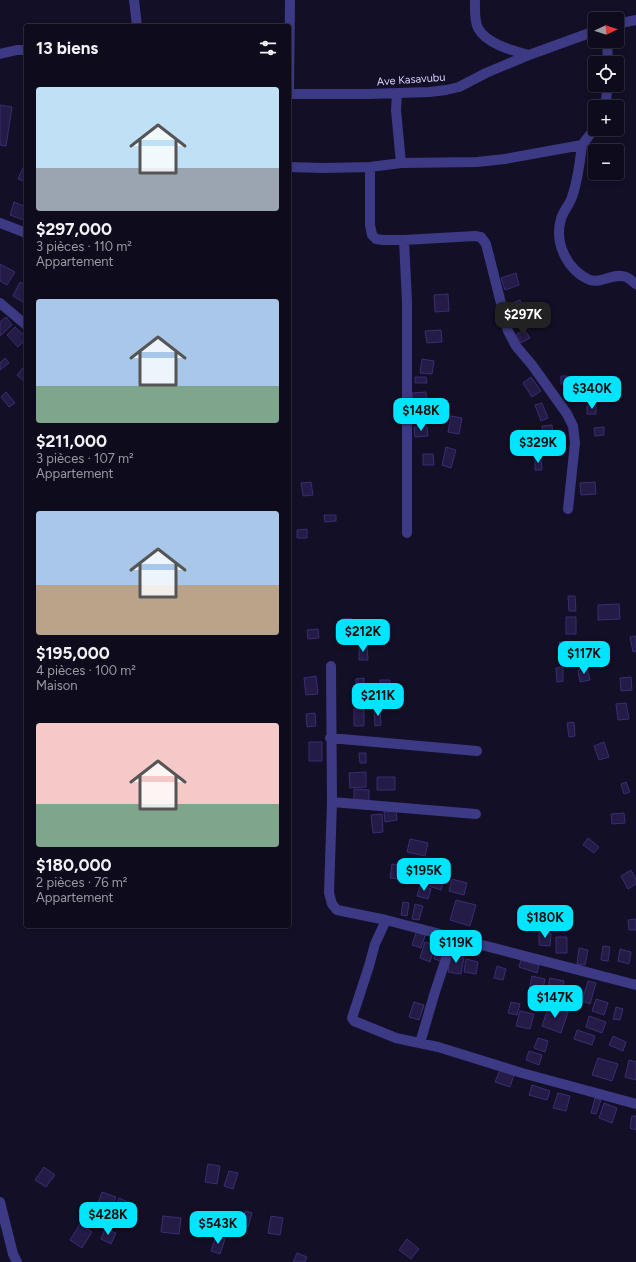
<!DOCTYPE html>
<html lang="fr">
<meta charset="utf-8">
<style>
body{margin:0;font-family:Figtree,sans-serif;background:#1c1929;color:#f1f3f6;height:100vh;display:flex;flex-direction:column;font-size:15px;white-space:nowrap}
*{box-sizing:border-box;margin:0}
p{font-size:13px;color:#9b9ba3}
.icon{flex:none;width:22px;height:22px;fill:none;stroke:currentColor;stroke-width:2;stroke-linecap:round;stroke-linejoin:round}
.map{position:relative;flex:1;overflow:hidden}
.panel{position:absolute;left:24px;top:24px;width:267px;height:904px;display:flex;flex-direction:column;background:#0e0b1c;border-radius:4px;box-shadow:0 2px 6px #0003,0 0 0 1px #2e2b3b}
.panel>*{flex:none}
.needle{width:26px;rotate:86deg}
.buttons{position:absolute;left:588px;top:12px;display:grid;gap:8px}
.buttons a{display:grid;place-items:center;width:36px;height:36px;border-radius:4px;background:#0e0b1c;box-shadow:0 2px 6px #0003,0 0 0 1px #2e2b3b;font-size:20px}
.price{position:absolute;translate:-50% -34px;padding:0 9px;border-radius:8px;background:#00e5ff;color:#111;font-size:13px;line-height:26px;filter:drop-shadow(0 1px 2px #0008)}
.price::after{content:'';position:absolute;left:50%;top:24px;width:12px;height:9px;margin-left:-6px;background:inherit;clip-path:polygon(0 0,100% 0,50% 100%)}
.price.on{background:#222;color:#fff}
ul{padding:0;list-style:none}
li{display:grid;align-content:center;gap:8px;height:212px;padding:0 12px}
li span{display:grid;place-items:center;height:124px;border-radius:4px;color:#555}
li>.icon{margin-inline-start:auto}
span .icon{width:72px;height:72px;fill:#fffc;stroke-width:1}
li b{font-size:17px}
h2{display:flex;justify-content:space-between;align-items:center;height:48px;padding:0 12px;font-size:17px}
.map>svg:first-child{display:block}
</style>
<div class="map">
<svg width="636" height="1262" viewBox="0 0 636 1262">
<rect width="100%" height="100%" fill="#130f26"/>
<!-- building -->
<path fill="#241b47" stroke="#3b2d73" d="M0 105 12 107 6 146 0 145Z
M23 168 26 169V182L18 179Z
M14 202 26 207V221L10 215Z
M0 264 15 272 7 285 0 281Z
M516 273 519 285 505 290 501 278Z
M20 282 26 285V296L23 302 13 296Z
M448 294 449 311 435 312 434 295Z
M520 300 526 315 518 318 512 303Z
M6 317 12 325 0 336V322Z
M15 327 26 337V339L18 347 7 335Z
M524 329 530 338 521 343 516 335Z
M441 330 442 342 427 343 425 331Z
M5 358 9 363 0 370V363Z
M422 359 434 361 432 374 420 373Z
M26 364V383L17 375Z
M561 376H567V384H561Z
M415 377H426L427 383H415Z
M531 377 541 391 532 397 523 383Z
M581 383 582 395 575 396 574 384Z
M6 392 15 403 9 407 1 397Z
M426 392 427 405 413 406 412 393Z
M542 403 548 418 541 421 535 405Z
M587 406H596V414H587Z
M451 416 462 418 459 434 448 432Z
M552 425 553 437 543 438 542 426Z
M427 426 428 436 415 437 414 427Z
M604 427V435L595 436 594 428Z
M446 447 456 450 451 468 442 465Z
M423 454H433L434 465H423Z
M541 458 542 470H535V459Z
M311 482 313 495 303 496 301 483Z
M595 482 596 494 581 495 580 483Z
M324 515H336V521L325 522Z
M307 529V538H297V530Z
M568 596H575L576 611H569Z
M619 604 620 619 598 620V605Z
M566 617H576V634H566Z
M351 618 352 633H342V619Z
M380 624H390V637L379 636Z
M318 629 319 638 308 639 307 630Z
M636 636V651L633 652 630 637Z
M559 642H565L566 655 560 656Z
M367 646 368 660H359V647Z
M563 667V681L557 682 556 668Z
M587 668 590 680 580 682 578 670Z
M316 676 318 694 306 695 304 678Z
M631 677 632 690 621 691 620 678Z
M364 678V691L356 692V679Z
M380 680H390L389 693 380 692Z
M626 703 629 719 618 720 616 704Z
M380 708 381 725 375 726 374 709Z
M354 709H364V726H354Z
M315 713 316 726 307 727 306 714Z
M574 722 575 736 569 737 567 723Z
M309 742H322V761H309Z
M604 742 609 757 599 760 594 746Z
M359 753H366V763H360Z
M366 772V787L350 788 349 773Z
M377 777H395V790H377Z
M626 782 630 792 624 794 621 784Z
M354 789 369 790V801H354Z
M396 811 397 820 385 822 384 812Z
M624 813 625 823 612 824 611 814Z
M382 814 383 832 373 833 371 815Z
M588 838 599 847 594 853 583 845Z
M410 839 428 843 425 856 407 852Z
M392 864 410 867 408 880 390 878Z
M631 870 636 879V884L628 889 621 876Z
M429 873 445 877 441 890 426 885Z
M452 879 467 883 464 895 449 891Z
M420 886 431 889 428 899 417 896Z
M456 900 476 905 470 926 450 920Z
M403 902 409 903 407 916 401 915Z
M415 904 423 906 419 920 412 919Z
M541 909 550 911 548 925 539 924Z
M636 919V930H629L628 920Z
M417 930 426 933 421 948 412 945Z
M539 932 551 933 550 946 539 945Z
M556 937H567V953H556Z
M425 942 435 945 430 962 420 958Z
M438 945 445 947 441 961 434 959Z
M603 946 610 947 608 961 601 960Z
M579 948 588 950 585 965 577 964Z
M620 949 631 952 629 964 618 961Z
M450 955 464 957 461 974 448 972Z
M466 959 478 962 476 974 464 972Z
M521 960 539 965 537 973 519 967Z
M497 966 506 969 503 980 494 978Z
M532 976 545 979 541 998 528 995Z
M550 978 564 981 560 998 546 995Z
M588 981 596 983 590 1004 582 1001Z
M596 999 608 1003 604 1015 592 1011Z
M414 1002 424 1005 419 1020 409 1017Z
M511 1002 520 1004 517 1015 508 1013Z
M549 1005 568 1012 561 1033 542 1026Z
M616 1007 623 1009 620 1020 613 1019Z
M520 1011 534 1014 530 1029 516 1026Z
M589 1016 606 1022 602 1033 586 1027Z
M577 1030 595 1036 592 1045 574 1039Z
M613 1036 626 1042 623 1051 609 1045Z
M538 1038 548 1041 545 1052 534 1048Z
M529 1051 542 1055 539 1065 526 1060Z
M598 1058 618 1064 612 1081 592 1075Z
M629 1060 636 1062V1080L625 1077Z
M500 1070 514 1075 510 1087 495 1082Z
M532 1085 550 1091 547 1100 529 1095Z
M558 1093 570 1096 566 1111 553 1108Z
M595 1098 601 1100 596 1114 591 1113Z
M604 1103 617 1108 612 1123 599 1118Z
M632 1116H636V1130L630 1128Z
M208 1164 220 1166 217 1184 205 1182Z
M44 1167 55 1175 46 1187 35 1180Z
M229 1171 238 1173 233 1189 224 1186Z
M102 1192 116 1197 112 1208 98 1203Z
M119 1198 128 1202 121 1220 111 1217Z
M245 1211 252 1213 248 1227 241 1225Z
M163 1216 181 1218 179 1234 161 1232Z
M271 1216 283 1218 280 1235 268 1233Z
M80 1224 92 1232 82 1248 70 1240Z
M105 1229 116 1233 111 1244 101 1239Z
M216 1236 225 1239 220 1254 211 1251Z
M407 1239 419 1249 411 1259 399 1250Z
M297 1253 307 1257 305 1262H293Z"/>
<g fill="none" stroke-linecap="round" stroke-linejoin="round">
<!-- minor -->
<path stroke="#3d3a85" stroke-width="10" d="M134 0 137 26
M475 0C475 8 474 20 478 28 486 44 514 51 529 55
M617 24 636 20
M607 41 608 63
M0 54 17 50H26
M397 93 396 110 401 163
M289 94H368L429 92 446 90 459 87 486 73 529 55 595 31
M289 94 290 0
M605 107 608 85
M582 145C580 162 578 180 572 197 570 204 563 211 561 219 554 243 567 270 590 280 602 284 614 272 626 277 629 278 633 282 636 284
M289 167 323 168 370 167 401 163 477 162 505 159 582 145 595 128
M370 167V225L372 235 376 239 383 240H404L475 236 481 237 486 244 508 331 516 346 532 365 567 414 573 426 575 443 568 509
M0 223 26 233
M404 240 407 302V533
M0 303 26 325
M331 666 332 802 329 893 332 904 337 910 386 920 636 985
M330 738 477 751
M332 802 476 814
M386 920 375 944 369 966 352 1018 354 1021 396 1038 438 1047 522 1073 636 1104
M420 1043 434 995 453 937
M0 1202 13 1254 17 1262"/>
</g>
<g text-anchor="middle" stroke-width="3" stroke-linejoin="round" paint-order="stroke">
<!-- street labels -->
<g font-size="11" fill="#d9d4ff" stroke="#130f26">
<text transform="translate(411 79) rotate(-4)" y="4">Ave Kasavubu</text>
</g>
</g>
</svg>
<div class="buttons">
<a><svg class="needle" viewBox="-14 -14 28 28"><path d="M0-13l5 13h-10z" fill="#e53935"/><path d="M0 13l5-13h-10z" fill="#9b9ba3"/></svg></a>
<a><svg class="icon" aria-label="locate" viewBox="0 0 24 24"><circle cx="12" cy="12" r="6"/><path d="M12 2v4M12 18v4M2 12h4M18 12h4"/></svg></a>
<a>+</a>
<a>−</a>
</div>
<b class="price on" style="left:523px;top:336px">$297K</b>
<b class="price" style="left:592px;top:410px">$340K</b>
<b class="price" style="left:421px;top:432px">$148K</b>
<b class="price" style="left:538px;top:464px">$329K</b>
<b class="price" style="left:363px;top:653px">$212K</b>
<b class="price" style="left:584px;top:675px">$117K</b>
<b class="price" style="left:378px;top:717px">$211K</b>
<b class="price" style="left:424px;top:892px">$195K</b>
<b class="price" style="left:545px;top:939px">$180K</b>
<b class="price" style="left:456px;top:964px">$119K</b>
<b class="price" style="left:555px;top:1019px">$147K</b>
<b class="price" style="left:108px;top:1236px">$428K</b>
<b class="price" style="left:218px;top:1245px">$543K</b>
<section class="panel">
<h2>13 biens<svg class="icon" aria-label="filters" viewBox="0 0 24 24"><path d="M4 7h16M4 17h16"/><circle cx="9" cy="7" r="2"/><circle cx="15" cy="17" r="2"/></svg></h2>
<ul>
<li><span style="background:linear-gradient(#bfe0f5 65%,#9aa5b1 0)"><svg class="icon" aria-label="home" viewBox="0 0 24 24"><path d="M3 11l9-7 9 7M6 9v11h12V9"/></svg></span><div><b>$297,000</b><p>3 pièces · 110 m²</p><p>Appartement</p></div></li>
<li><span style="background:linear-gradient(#a9c7e8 70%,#7fa58c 0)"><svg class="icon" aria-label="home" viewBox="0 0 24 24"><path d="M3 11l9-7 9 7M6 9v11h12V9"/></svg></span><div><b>$211,000</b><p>3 pièces · 107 m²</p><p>Appartement</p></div></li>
<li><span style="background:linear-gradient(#a9c7e8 60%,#b9a48a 0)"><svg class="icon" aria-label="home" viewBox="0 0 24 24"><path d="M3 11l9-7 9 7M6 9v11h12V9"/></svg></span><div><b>$195,000</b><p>4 pièces · 100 m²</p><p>Maison</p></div></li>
<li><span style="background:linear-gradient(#f6c9c9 65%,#7fa58c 0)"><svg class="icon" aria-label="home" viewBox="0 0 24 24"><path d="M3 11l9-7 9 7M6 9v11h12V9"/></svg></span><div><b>$180,000</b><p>2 pièces · 76 m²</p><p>Appartement</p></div></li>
</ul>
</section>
</div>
